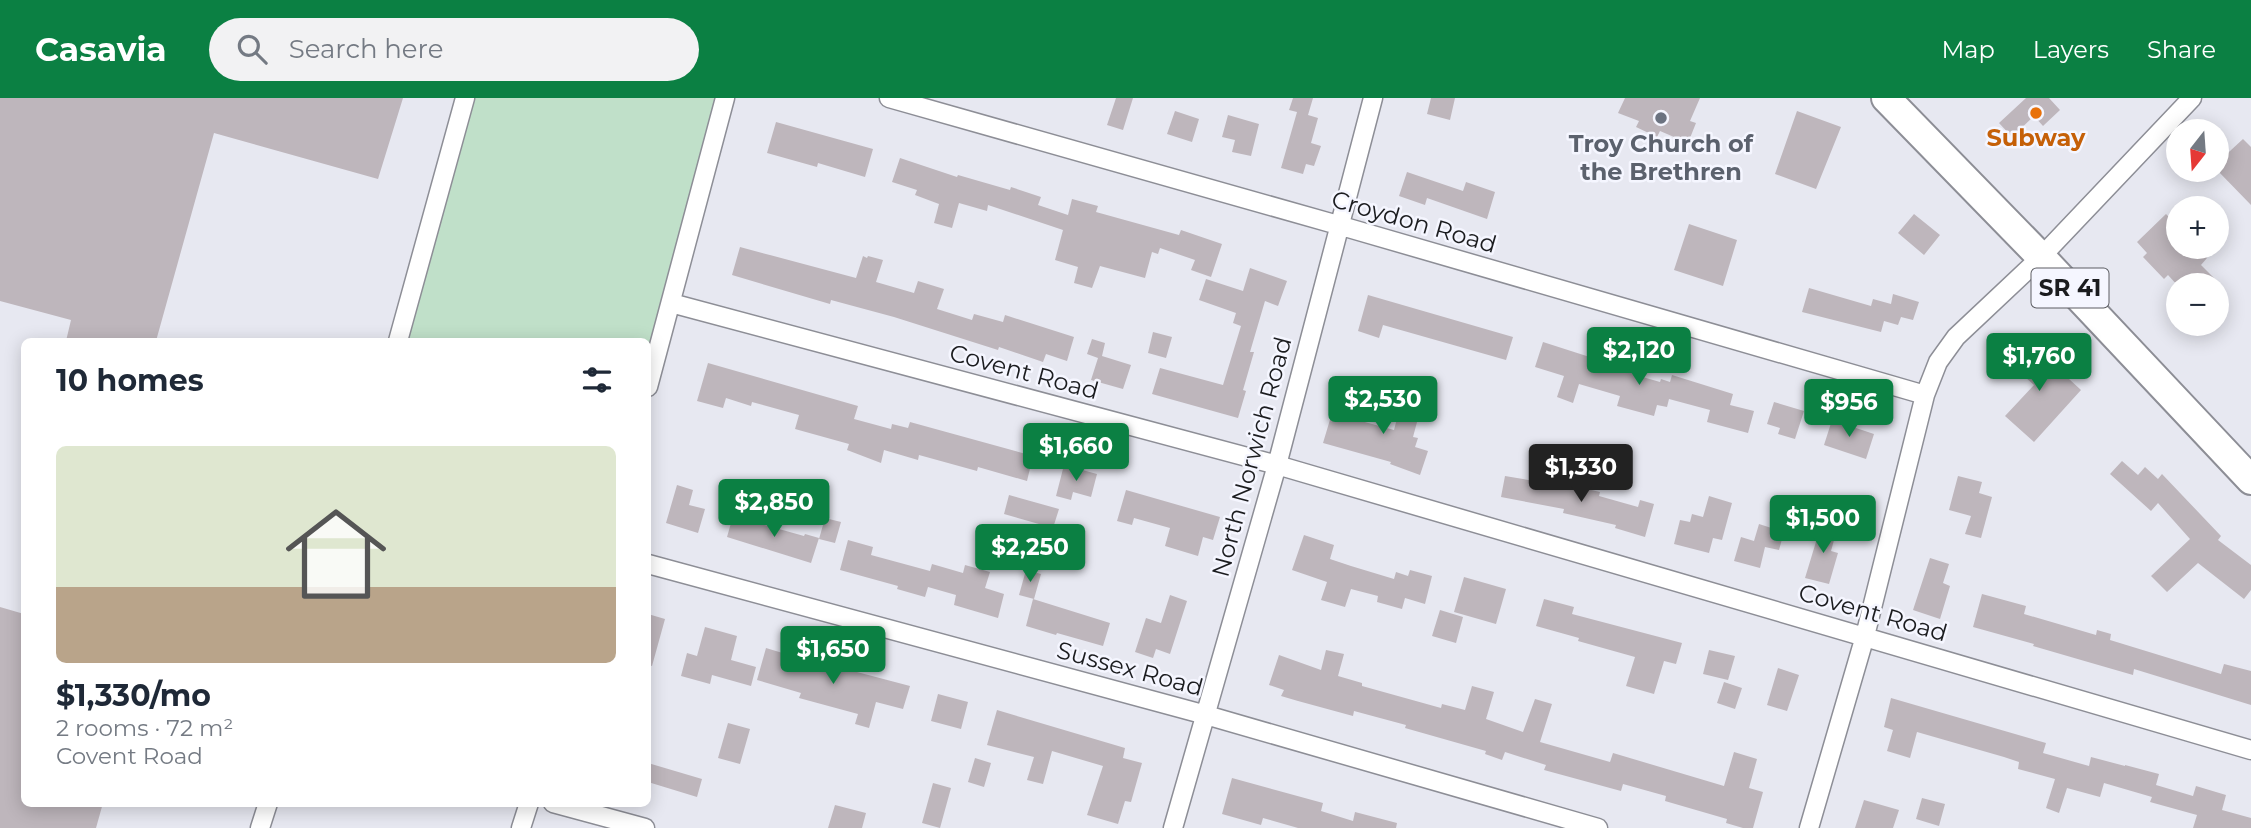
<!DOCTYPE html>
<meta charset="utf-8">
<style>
body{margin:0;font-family:Montserrat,sans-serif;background:#f2f2f3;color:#1f2937;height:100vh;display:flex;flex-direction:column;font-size:26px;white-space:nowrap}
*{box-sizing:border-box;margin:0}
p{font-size:23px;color:#747a83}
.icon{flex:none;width:38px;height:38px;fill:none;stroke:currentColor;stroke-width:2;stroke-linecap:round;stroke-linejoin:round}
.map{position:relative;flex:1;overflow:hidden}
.drawer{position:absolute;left:21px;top:240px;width:630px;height:469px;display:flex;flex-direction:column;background:#fff;border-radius:10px;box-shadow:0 4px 18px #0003}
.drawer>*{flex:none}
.needle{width:46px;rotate:197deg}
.controls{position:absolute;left:2166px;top:21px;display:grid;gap:14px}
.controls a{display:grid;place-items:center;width:63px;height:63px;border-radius:50%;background:#fff;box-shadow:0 4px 18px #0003;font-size:35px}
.price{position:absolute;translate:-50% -60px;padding:0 16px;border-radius:7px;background:#0b8043;color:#fff;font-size:23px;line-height:46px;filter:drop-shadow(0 2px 4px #0008)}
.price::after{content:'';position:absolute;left:50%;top:42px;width:21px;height:16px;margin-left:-10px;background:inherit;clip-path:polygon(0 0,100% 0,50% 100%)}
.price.active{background:#222;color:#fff}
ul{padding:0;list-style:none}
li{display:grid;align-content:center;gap:14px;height:371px;padding:0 35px}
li+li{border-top:2px solid #e0e1e3}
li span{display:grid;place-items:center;height:217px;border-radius:10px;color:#555}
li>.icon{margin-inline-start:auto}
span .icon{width:126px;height:126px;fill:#fffc;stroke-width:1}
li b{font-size:30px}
h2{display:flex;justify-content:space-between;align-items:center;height:84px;padding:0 35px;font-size:30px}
header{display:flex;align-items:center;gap:42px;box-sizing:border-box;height:98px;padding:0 35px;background:#0b8043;color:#fff}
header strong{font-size:33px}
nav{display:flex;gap:38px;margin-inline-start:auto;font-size:24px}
.search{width:490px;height:63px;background:#f2f2f3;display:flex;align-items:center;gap:18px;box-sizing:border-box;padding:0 24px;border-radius:38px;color:#747a83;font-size:26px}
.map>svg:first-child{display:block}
</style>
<header>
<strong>Casavia</strong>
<div class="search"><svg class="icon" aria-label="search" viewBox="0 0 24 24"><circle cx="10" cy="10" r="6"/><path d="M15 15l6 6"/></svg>Search here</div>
<nav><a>Map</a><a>Layers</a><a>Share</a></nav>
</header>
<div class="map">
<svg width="2251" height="730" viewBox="0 0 2251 730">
<rect width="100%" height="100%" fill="#e7e8f1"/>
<!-- green -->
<path fill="#c0e0c9" d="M465 0H725L648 289V243H398Z"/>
<!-- building -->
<path fill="#beb6bc" d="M0 0H403L378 81 214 35 156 243H66L71 222 0 203Z
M1116 0H1133L1123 32 1107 27Z
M1293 0H1313L1308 17 1318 20 1311 45 1321 48 1314 68 1306 66 1303 76 1281 70 1297 14 1289 12Z
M1431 0H1455L1450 22 1427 16Z
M1625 0H1700L1690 23 1696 25 1688 45 1660 33 1657 39 1636 29 1639 23 1618 15Z
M2026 0H2049L2060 12 2043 28 2034 18 2012 39 1999 25Z
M1175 13 1199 21 1192 44 1167 36Z
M1797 13 1841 29 1816 91 1775 76Z
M1228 17 1259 26 1251 58 1232 54 1235 42 1222 39Z
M776 24 873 51 865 79 818 65 817 69 767 55Z
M2243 41 2251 49V107L2217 72V65Z
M900 60 957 79 958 77 1010 92 1011 89 1041 99 1038 107 1068 117 1072 101 1098 108 1096 114 1179 137 1181 132 1222 146 1211 179 1191 172 1195 162 1160 150 1158 156 1152 154 1145 180 1100 168 1092 190 1074 185 1078 169 1055 162 1063 132 988 107 987 113 959 105 952 130 934 125 939 106 915 97 917 92 892 84Z
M1407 74 1463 93 1466 84 1495 94 1487 121 1427 100 1425 107 1399 98Z
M1914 116 1940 137 1924 157 1898 135Z
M2166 116 2179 129V149H2196L2207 160 2201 167 2221 187H2191L2185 181 2178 188 2168 177 2164 181 2143 159 2147 155 2137 144Z
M1689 126 1737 142 1723 188 1674 172Z
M740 149 856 180 863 158 867 160 868 158 883 162 876 184 914 195 918 183 944 191 937 211 972 222 974 216 1003 224 1005 217 1074 239 1067 263 1046 256 1043 264 999 249 998 252 894 219 831 202 830 206 732 177Z
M1250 170 1287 183 1278 208 1265 203 1250 254H1254L1243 292 1246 293 1238 320 1152 296 1160 270 1223 287 1241 228 1233 225 1236 215 1199 202 1206 181 1243 193Z
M1809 190 1871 208 1873 201 1891 206 1893 196 1919 204 1913 222 1901 219 1898 227 1884 223 1881 234 1802 214Z
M1368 197 1513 239 1506 262 1383 227 1379 240 1358 233Z
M1153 234 1172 239 1166 260 1148 255Z
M1092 241 1105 245 1102 258 1131 267 1123 291 1091 282 1098 260 1087 256Z
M1543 244 1599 262 1600 257 1635 266 1632 276 1660 284 1661 281 1670 284 1672 277 1733 296 1730 307 1754 313 1748 335 1707 324 1710 312 1669 301 1667 309 1657 307 1654 318 1617 308 1620 298 1579 286 1573 305 1557 299 1564 278 1535 269Z
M2022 244 2053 272 2056 269 2081 292 2034 344 2005 318 2034 287 2006 262Z
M708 265 858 308 854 321 891 331 892 326 908 330 910 324 1033 358 1027 383 978 369 977 373 919 357 918 362 884 352 881 365 847 352 849 346 795 331 799 317 752 304 751 308 726 300 723 310 697 303Z
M1404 293 1424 298 1413 339 1418 340 1415 349 1428 353 1420 377 1390 366 1391 364 1323 345 1332 315 1394 332Z
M1774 304 1804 313 1795 341 1778 336 1780 330 1767 326Z
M1832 322 1874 336 1866 361 1824 347Z
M1601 347 1619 351 1614 371 1596 367Z
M2122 363 2138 377 2145 369 2158 381 2162 376 2221 438 2218 442 2251 467V492L2244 501 2198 465 2167 494 2151 478 2190 441 2158 405 2151 413 2110 376Z
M1064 367 1097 376 1091 399 1073 394 1071 402 1056 398Z
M1505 378 1569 389 1570 387 1600 394 1599 398 1638 409 1640 402 1654 406 1645 439 1615 430 1616 427 1563 415 1564 411 1501 399Z
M1958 378 1982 384 1979 395 1992 399 1981 440 1965 436 1971 418 1949 412Z
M677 387 693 392 689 407 705 411 698 435 666 425Z
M1126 392 1220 419 1213 442 1203 439 1198 458 1165 448 1170 430 1134 420 1132 427 1117 423Z
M1009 397 1059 411 1053 430 1004 416Z
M1709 398 1732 405 1722 442 1713 440 1709 455 1674 446 1680 422 1690 424 1692 416 1703 419Z
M733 418 804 438 805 436 819 440 811 465 727 439Z
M825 420 841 424 835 445 819 441Z
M1822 424 1838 428 1831 453 1838 455 1829 486 1805 480Z
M1759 426 1784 434 1779 452 1765 449 1760 470 1734 463 1741 439 1754 443Z
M1304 437 1334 447 1330 461 1351 468 1394 481 1396 474 1408 478 1410 472 1432 478 1425 506 1405 500 1402 511 1377 504 1378 498 1351 491 1345 509 1321 502 1327 484 1292 472Z
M848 442 873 449 871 457 930 473 932 466 963 475 965 467 990 474 985 490 1004 496 998 520 954 507 956 497 928 489 925 499 897 491 898 488 840 472Z
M1930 460 1949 466 1943 485 1950 488 1940 521 1913 512Z
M1026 472 1041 476 1034 501 1019 497Z
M1464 479 1506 491 1496 526 1454 514Z
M1982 496 2026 508 2024 516 2096 537 2097 532 2111 536 2110 542 2221 576 2224 566 2251 573V607L2134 571 2133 577 2088 564 2033 548 2034 546 1973 529Z
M1170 497 1187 503 1170 556 1156 551 1153 560 1135 554 1146 520 1161 525Z
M1033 501 1110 525 1103 548 1057 535 1056 537 1026 528Z
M1544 501 1574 509 1572 516 1682 545 1676 566 1664 563 1654 596 1626 588 1635 559 1578 543 1579 540 1536 528Z
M0 509 24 516V705H103L96 730H0Z
M1440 512 1463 519 1456 545 1432 538Z
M648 516 665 521 652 568 648 567Z
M705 529 737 538 731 562 756 569 751 588 712 577 710 586 681 578 687 555 697 558Z
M766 550 799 560 798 566 836 577 838 569 910 588 903 611 876 604 869 630 855 626 858 616 799 600 801 595 757 582Z
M1326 552 1344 556 1338 578 1362 585V588L1441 610 1442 606 1465 612 1472 588 1494 594 1486 621 1523 634 1535 601 1552 606 1540 644 1610 664 1613 655 1724 688 1734 654 1757 661 1749 690 1763 694 1753 730H1743L1726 725 1727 721 1665 703 1666 698 1623 686 1621 693 1544 672 1546 667 1505 654 1502 662 1485 656 1486 653 1405 630 1406 627 1354 613 1353 618 1298 603 1281 598 1284 592 1269 587 1279 557 1321 572Z
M1709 552 1735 558 1728 582 1703 576Z
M1778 570 1799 577 1787 613 1767 607Z
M1724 584 1742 590 1735 611 1717 605Z
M938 596 968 604 961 631 931 623Z
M1891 600 2046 645 2043 655 2089 668 2091 659 2125 668V667L2159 676 2156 687 2193 698 2196 688 2226 697 2222 712 2251 720V730H2193L2197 717 2150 704 2152 699 2104 685 2100 699 2067 690 2059 715 2046 710 2055 681 2018 671 2019 664 2004 659 1917 634 1910 660 1887 653 1893 632 1884 629Z
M997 612 1125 650 1123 660 1142 665 1131 704 1125 703 1118 726 1087 717 1103 668 1052 653 1043 686 1027 682 1034 659 987 647Z
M728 625 750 631 740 666 718 660Z
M975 660 991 665 984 689 968 684Z
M648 665 702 681 697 699 648 684Z
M1232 680 1323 705 1321 713 1353 723 1355 714 1397 725 1396 730H1298L1263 720 1261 727 1222 716Z
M933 685 951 690 940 730 922 725Z
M1922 700 1945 706 1939 728 1916 721Z
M1864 702 1899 712 1893 730H1855Z
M835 707 866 715 862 730H828Z"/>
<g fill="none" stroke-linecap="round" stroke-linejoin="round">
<defs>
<path id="minor" d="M889 0 1338 127 1925 297
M671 205 1277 367 2251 652
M398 243 465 0
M648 289 725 0
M648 466 1206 617 1598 730
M553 705 645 730
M260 730 268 705
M521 730 529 705
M1173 730 1277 367 1373 0
M1809 730 1865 538 1925 297 1938 264 1956 239 2041 159 2192 0"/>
<path id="primary" d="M1886 0 2041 159 2251 382"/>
</defs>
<!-- minor casing -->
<use href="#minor" stroke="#8d8e96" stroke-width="21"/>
<!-- primary casing -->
<use href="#primary" stroke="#8d8e96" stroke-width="32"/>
<!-- minor -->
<use href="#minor" stroke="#fff" stroke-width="18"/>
<!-- primary -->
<use href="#primary" stroke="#fff" stroke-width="28"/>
</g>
<!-- markers -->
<circle fill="#e8710a" stroke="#f5f6ff" stroke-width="2.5" cx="2036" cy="15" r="7"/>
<circle fill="#6b7280" stroke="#f5f6ff" stroke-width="2.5" cx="1661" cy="20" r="7"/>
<g text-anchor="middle" stroke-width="5" stroke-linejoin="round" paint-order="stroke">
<!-- shield labels -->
<rect fill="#f5f6ff" stroke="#5c5d62" stroke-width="2" x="2031.5" y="170.5" width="77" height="39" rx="5"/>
<g font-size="23" font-weight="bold" fill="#1b1c1f">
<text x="2070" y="198">SR 41</text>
</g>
<!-- food labels -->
<g font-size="24" font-weight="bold" fill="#c56008" stroke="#f5f6ff">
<text x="2036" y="48">Subway</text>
</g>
<!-- worship labels -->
<g font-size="24" font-weight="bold" fill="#5b616d" stroke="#f5f6ff">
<text x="1661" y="54">Troy Church of<tspan x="1661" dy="28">the Brethren</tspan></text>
</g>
<!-- street labels -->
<g font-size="24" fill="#1b1c1f" stroke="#f5f6ff">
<text transform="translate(1414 124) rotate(16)" y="8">Croydon Road</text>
<text transform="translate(1024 274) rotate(15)" y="8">Covent Road</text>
<text transform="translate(1252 359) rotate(-75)" y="8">North Norwich Road</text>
<text transform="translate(1873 515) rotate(16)" y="8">Covent Road</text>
<text transform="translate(1130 571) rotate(15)" y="8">Sussex Road</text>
</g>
</g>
</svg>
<div class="controls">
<a><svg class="needle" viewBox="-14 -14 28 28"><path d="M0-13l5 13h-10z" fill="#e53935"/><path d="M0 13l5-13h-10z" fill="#747a83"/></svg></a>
<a>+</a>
<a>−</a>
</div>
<b class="price" style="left:1639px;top:289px">$2,120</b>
<b class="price" style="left:2039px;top:295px">$1,760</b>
<b class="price" style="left:1383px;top:338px">$2,530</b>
<b class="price" style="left:1849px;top:341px">$956</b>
<b class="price" style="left:1076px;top:385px">$1,660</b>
<b class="price active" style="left:1581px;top:406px">$1,330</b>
<b class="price" style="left:774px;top:441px">$2,850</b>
<b class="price" style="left:1823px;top:457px">$1,500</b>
<b class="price" style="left:1030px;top:486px">$2,250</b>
<b class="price" style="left:833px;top:588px">$1,650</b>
<section class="drawer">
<h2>10 homes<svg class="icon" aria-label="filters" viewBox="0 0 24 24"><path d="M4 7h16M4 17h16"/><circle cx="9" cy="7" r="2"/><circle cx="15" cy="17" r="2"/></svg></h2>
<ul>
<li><span style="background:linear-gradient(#dfe7d0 65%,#b9a48a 0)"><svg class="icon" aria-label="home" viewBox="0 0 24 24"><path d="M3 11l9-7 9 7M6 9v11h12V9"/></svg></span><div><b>$1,330/mo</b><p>2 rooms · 72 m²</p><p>Covent Road</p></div></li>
</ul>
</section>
</div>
